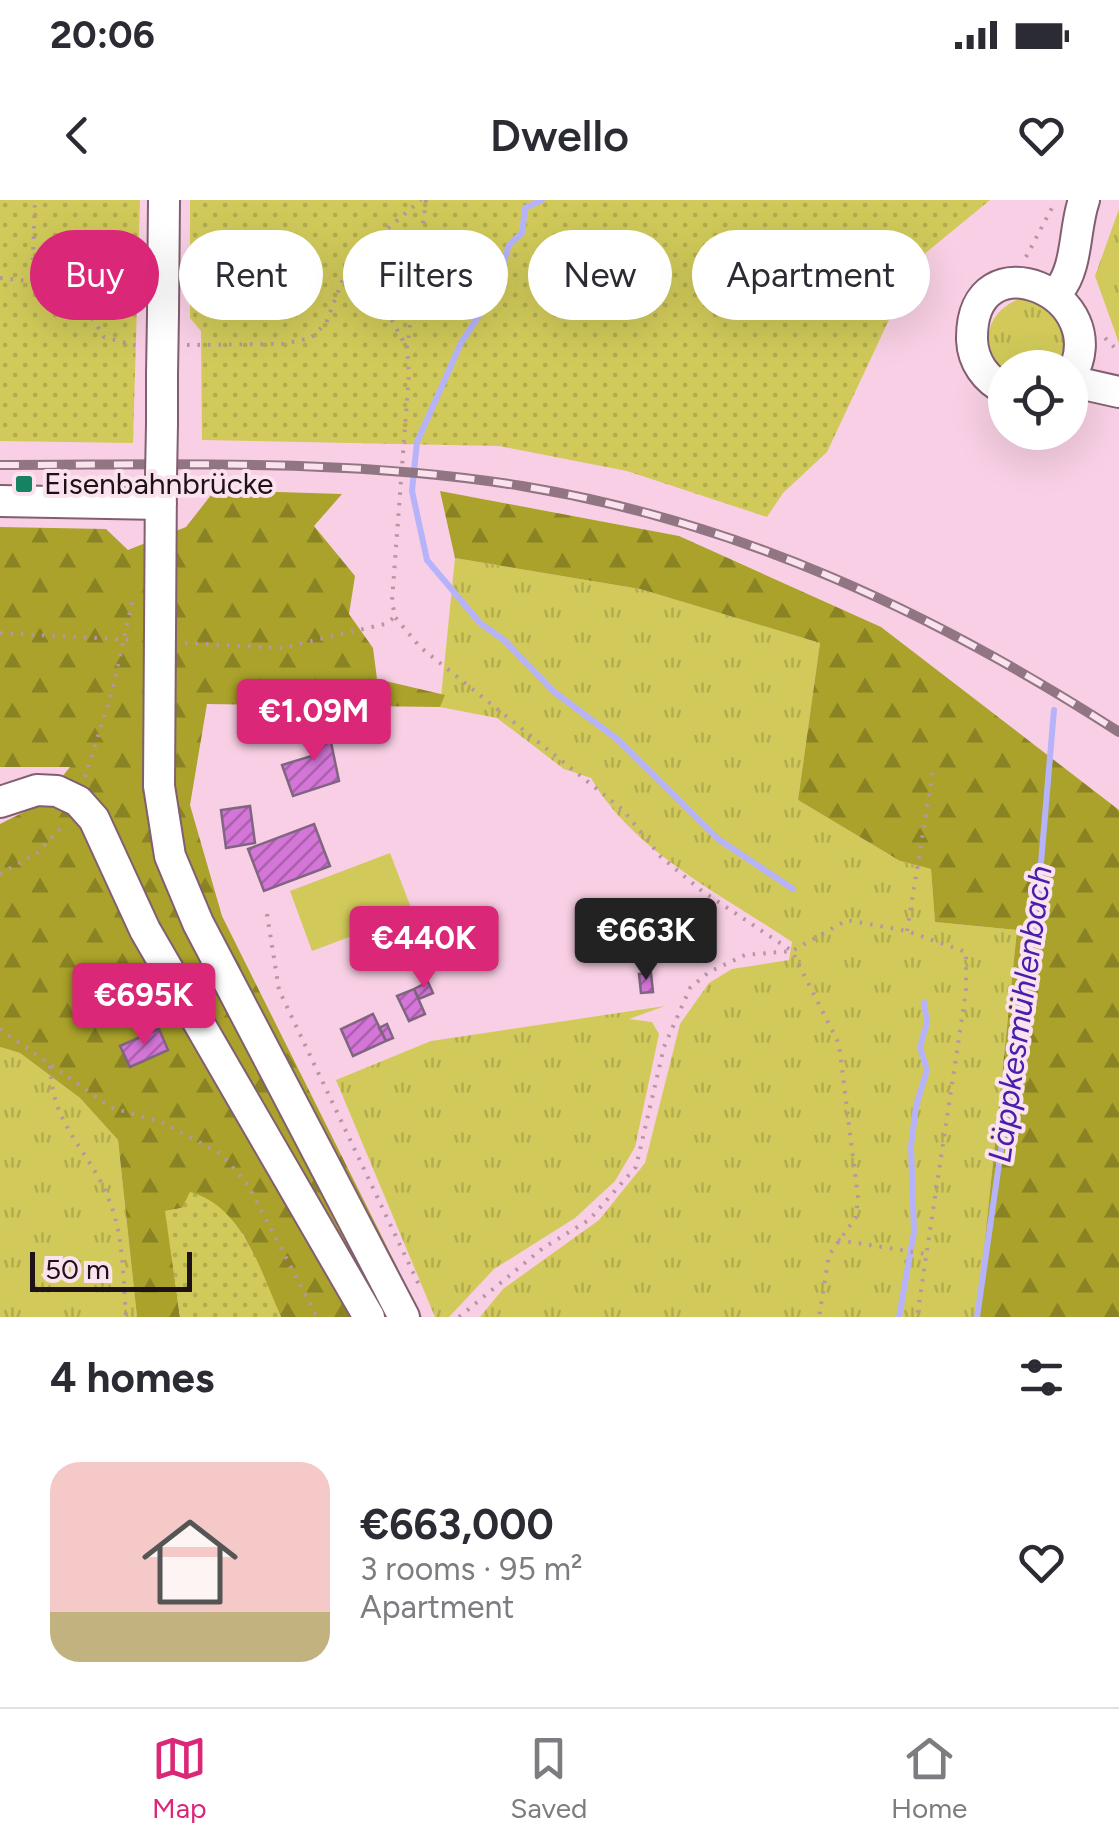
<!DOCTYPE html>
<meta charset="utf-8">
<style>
body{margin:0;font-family:Figtree,sans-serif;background:#f2f2f3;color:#2b2b33;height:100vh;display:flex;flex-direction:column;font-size:38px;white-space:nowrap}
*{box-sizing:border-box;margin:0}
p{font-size:32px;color:#7c7c81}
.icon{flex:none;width:55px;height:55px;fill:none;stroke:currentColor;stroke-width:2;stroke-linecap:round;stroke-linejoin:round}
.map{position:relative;height:1117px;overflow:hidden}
.panel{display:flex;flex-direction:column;background:#fff;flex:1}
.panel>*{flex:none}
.hud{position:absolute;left:30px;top:30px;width:1060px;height:90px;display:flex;gap:20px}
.tools{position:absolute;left:988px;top:150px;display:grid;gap:20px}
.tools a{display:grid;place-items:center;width:100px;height:100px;border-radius:50%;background:#fff;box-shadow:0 10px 40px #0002;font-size:50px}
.scale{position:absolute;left:30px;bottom:25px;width:162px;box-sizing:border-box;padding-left:10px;border:5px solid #1f1118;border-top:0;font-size:28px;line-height:35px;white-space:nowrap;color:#1f1118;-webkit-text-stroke:8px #fae2ee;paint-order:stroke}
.price{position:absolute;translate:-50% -85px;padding:0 22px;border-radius:10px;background:#db2777;color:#fff;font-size:32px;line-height:65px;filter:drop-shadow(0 2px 5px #0008)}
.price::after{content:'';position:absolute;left:50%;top:60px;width:30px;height:22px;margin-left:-15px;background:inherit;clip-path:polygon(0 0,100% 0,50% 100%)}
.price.active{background:#222;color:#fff}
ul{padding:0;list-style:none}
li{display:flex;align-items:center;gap:30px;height:250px;padding:0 50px}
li+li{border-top:2px solid #e1e1e2}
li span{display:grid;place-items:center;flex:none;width:280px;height:200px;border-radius:30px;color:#555}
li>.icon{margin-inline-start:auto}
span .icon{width:120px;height:120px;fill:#fffc;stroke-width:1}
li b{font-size:42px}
h2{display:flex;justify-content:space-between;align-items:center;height:120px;padding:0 50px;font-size:42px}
.chip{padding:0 35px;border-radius:45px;background:#fff;box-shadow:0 10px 40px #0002;font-size:35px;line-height:90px}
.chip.active{background:#db2777;color:#fff}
.status{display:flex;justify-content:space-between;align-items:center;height:70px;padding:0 50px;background:#fff;direction:ltr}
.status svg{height:28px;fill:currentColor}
header{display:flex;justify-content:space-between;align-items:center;height:130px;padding:0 50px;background:#fff;font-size:45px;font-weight:600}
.tabs{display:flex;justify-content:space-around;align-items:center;height:140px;border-top:2px solid #e1e1e2;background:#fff;font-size:28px;color:#7c7c81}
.tabs a{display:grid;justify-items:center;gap:5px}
.tabs .active{color:#db2777}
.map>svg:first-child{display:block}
</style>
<div class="status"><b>20:06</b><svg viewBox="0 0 49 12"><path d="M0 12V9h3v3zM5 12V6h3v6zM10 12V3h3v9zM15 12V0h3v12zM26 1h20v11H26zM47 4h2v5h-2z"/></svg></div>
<header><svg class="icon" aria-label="back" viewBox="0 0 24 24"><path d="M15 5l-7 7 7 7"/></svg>Dwello<svg class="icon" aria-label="heart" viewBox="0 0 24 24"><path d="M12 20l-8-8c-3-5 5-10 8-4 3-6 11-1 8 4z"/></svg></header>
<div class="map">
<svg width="1119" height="1117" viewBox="0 0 1119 1117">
<defs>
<pattern id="grass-tufts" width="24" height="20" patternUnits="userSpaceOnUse" patternTransform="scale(2.5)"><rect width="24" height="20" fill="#d1ca5a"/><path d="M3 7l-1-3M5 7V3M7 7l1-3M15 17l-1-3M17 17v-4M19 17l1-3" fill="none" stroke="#b3ac4e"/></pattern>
<pattern id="forest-firs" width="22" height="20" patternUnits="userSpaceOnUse" patternTransform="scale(2.5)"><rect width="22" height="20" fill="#aaa22a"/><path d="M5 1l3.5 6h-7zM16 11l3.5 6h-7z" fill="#8a8323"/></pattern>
<pattern id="park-dots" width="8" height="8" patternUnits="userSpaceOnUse" patternTransform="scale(2.5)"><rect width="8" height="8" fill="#d1ca5a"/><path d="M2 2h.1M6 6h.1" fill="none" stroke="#b3ac4e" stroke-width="1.8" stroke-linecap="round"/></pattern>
<pattern id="building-hatch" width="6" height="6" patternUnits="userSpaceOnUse" patternTransform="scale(2.5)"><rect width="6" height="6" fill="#d376d7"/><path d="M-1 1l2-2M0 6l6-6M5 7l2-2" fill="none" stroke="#ab5fad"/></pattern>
</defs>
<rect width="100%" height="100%" fill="#f8cfe4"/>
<!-- grass -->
<path fill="url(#grass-tufts)" d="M1119 9V143L1095 76Z
M1025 97 1041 98 1070 131 1058 167 1005 168V171C976 143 988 108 1025 97Z
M455 358 640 389 820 443 798 600 900 661 931 669 935 722 1017 730 977 1117H480L503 1089 599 1020 645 963 680 824 709 783 732 769 789 760 792 742C724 696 632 651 591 578L564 569 497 518 440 507Z
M665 806 629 819 652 822 659 834 635 947 615 981 575 1018 494 1069 449 1117H435L336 880 431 841Z
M0 847 20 853 80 898 118 940 137 1117H0Z"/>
<!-- forest -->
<path fill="url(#forest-firs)" d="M215 290 342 294 314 326 355 376 349 414 373 448 377 479 445 495 440 507 207 504 190 605 222 716 422 1117H281L243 1034 182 1008 166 1011 180 1117H137L118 940 80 898 20 853 0 847V624L40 604 70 567H0V327L106 329 128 350 186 327Z
M440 291 679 336 881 427 1119 610V1117H977L1017 730 935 722 931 669 900 661 798 600 820 443 640 389 455 358Z"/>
<!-- park -->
<path fill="url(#park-dots)" d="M0 0H140L133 243 0 241Z
M190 0H990L917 60 827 252 783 293 767 317 627 271 499 246 202 240 201 131 190 118Z
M190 992C243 1006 261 1072 281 1117H180L165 1011 182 1008Z"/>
<!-- garden -->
<path fill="#d1ca5a" d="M390 653 413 713 312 751 290 691Z"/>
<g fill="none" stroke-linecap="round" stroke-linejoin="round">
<!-- stream -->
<path stroke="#b6b3fb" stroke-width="6" d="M542 0 525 8 522 33 509 45 495 91 461 143 417 242 412 291 427 360 480 423 504 440 553 491 617 539 718 639 793 689
M899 1117 914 1032 911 946 916 906 927 870 920 847 927 823 924 802
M977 1117 1039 686 1054 510"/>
</g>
<!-- building -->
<path fill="url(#building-hatch)" stroke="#7f6580" stroke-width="2.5" d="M327 523 339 581 293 596 282 565 315 555 309 525Z
M250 606 255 643 226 648 221 610Z
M314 624 330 666 264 691 248 649Z
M651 773 653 792 641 793 639 774Z
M428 782 433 793 419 799 414 789Z
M414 789 425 814 409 821 397 796Z
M373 814 386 841 353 856 341 829Z
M387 824 393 838 386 841 379 828Z
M159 829 168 850 130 867 120 846Z"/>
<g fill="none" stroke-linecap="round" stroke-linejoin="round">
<defs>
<path id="minor" d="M1059 90C1078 67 1074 28 1084 0
M163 114 164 0
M1070 181 1119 192
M1005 189C986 180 973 162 972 140 970 32 1119 95 1070 178
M162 224V174
M161 277 159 586 170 656 198 723 404 1117
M0 301 161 304
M0 602 37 590 57 591 78 601 94 619 145 730 369 1117"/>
</defs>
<!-- minor casing -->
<use href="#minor" stroke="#815f71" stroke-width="34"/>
<!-- path -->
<path stroke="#b695a6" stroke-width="4" stroke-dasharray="2.5 8" stroke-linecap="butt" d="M426 0 407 148 409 173 392 401 395 417 420 447 623 610 661 657 702 691 792 751 839 844 858 998 856 1017 829 1055 819 1117
M357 55 407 148
M1026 57 1054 4
M0 78C60 84 73 85 104 137L138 146
M32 81 35 0
M1105 138 1119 152
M187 145 282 144 311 138 326 123 350 61 421 0
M0 433 135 440
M185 443 281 448 385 424 395 417
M85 577 112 492 133 398
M0 674 37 653 63 626
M267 714 279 790 419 1085
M907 731 933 571
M0 829 112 908 162 922 221 954 248 985 317 1117
M50 866C52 927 89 949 109 1000 124 1035 123 1079 126 1117
M838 1040 926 1054
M459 1117 543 1048 589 1020 636 967 664 847 690 788 709 772 745 755 792 751 847 720 907 731 966 752V791L917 1117"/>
<!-- minor -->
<use href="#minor" stroke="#fff" stroke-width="30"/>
<defs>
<path id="rail" d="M0 265C173 265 350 258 522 286 741 322 934 413 1119 532"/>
</defs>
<!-- rail casing -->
<use href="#rail" stroke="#917583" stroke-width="10"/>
<!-- rail -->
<use href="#rail" stroke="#fae2ee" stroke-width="6" stroke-dasharray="19" stroke-linecap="butt"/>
<defs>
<path id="minor-bridge" d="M162 174 163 114
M161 277 162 224"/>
</defs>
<!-- minor-bridge casing -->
<use href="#minor-bridge" stroke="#815f71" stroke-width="34" stroke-linecap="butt"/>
<!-- minor-bridge -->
<use href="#minor-bridge" stroke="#fff" stroke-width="30"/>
</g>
<!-- markers -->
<rect fill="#158361" stroke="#fae2ee" stroke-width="4" x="14" y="274" width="20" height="20" rx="5"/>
<g text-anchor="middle" stroke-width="8" stroke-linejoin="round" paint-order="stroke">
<!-- poi labels -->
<g font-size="30" fill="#1f1118" stroke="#fae2ee" text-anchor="start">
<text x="44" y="294">Eisenbahnbrücke</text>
</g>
<!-- water labels -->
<g font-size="32" font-style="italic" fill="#4620aa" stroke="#fae2ee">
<text transform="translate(1020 814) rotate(-82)" y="11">Läppkesmühlenbach</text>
</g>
</g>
</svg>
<div class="tools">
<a><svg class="icon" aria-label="locate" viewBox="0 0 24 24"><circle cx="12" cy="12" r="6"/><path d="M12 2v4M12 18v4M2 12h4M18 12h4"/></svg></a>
</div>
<div class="scale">50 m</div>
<b class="price" style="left:314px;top:564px">€1.09M</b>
<b class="price active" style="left:646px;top:783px">€663K</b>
<b class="price" style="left:424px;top:791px">€440K</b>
<b class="price" style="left:144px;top:848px">€695K</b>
<div class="hud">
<a class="chip active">Buy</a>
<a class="chip">Rent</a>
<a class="chip">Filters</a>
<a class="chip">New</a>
<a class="chip">Apartment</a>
</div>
</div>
<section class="panel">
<h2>4 homes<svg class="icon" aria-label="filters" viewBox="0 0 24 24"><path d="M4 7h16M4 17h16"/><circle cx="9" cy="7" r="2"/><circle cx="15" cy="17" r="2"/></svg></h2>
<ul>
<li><span style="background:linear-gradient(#f6c9c9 75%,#c2b280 0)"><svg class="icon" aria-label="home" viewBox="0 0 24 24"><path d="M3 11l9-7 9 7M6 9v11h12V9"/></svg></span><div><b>€663,000</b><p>3 rooms · 95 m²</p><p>Apartment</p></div><svg class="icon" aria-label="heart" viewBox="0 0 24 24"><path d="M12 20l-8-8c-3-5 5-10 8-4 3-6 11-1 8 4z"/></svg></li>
</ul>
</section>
<nav class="tabs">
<a class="active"><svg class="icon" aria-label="map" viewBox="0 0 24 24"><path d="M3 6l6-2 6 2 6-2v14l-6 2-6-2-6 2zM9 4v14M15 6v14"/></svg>Map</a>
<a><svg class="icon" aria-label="saved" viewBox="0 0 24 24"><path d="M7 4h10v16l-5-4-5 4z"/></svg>Saved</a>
<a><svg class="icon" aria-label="home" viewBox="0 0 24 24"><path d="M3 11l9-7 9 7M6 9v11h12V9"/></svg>Home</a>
</nav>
